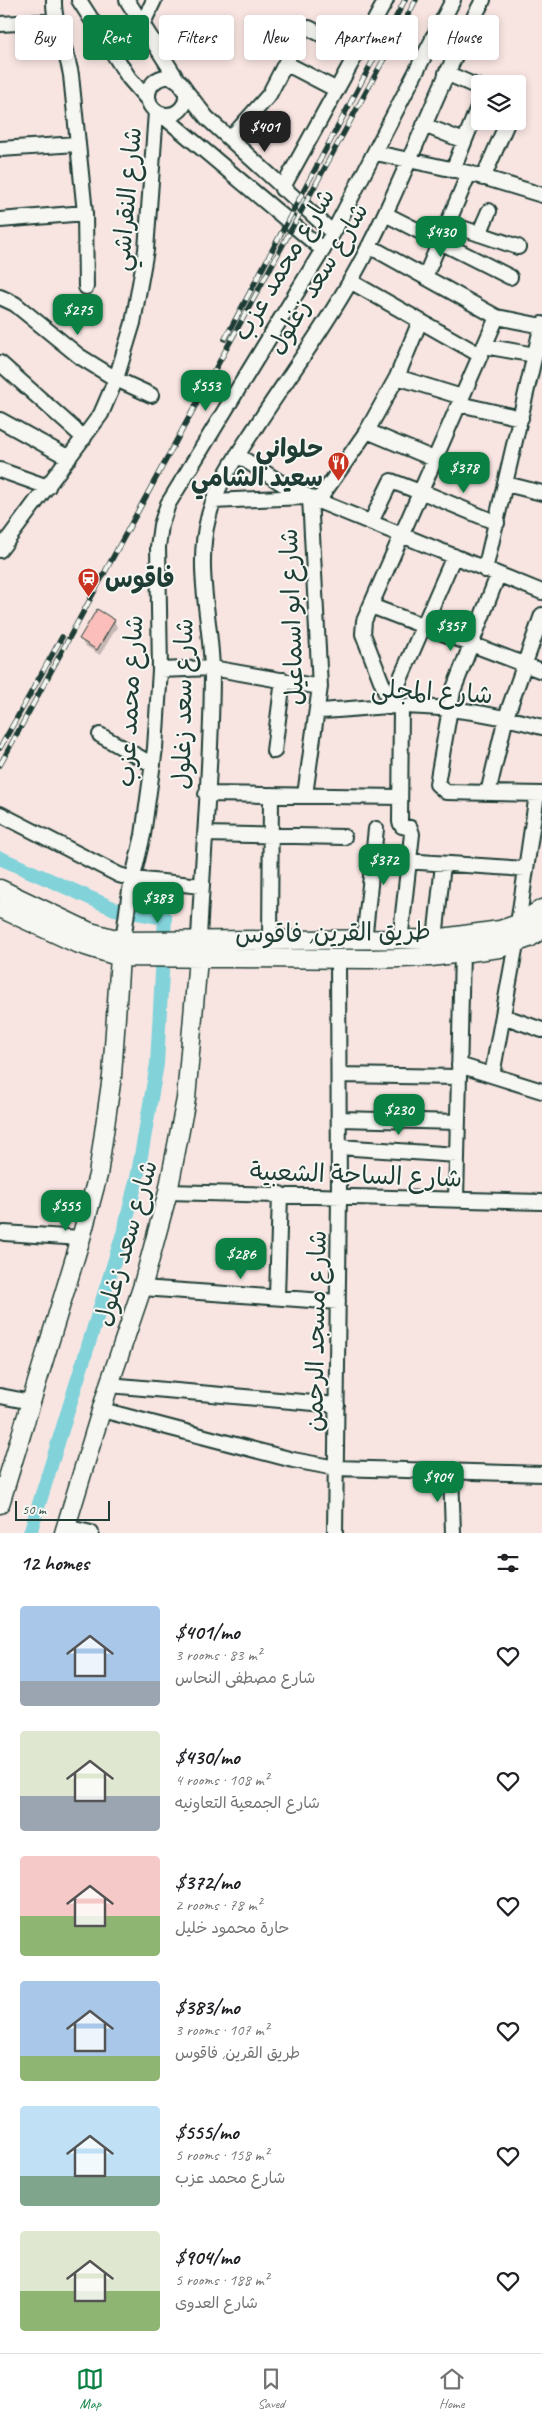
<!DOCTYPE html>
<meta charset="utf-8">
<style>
body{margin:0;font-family:Caveat,"Playpen Sans Arabic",sans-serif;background:#f6f6f6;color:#202124;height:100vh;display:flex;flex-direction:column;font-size:19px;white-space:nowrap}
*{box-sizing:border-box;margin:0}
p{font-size:16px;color:#757577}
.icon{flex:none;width:28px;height:28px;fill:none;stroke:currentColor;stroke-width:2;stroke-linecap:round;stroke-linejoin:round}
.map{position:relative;height:1533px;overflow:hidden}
.drawer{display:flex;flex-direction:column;background:#fff;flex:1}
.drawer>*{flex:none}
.guide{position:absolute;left:15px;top:15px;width:512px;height:45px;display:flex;gap:10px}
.controls{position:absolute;left:471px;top:75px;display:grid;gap:10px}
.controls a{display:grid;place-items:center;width:55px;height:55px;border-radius:5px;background:#fff;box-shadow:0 2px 8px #0003;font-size:25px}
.scale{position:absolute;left:15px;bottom:12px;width:95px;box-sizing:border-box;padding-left:5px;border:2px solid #1f3d34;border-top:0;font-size:14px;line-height:18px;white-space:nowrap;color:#1f3d34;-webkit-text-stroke:4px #f6f6f2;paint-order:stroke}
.price{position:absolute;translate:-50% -42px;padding:0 11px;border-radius:10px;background:#0b8043;color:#fff;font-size:16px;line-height:32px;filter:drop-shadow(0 1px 2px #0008)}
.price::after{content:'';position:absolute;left:50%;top:30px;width:15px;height:11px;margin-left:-8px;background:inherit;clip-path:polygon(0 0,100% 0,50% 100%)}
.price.current{background:#222;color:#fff}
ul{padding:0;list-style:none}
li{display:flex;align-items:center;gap:15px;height:125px;padding:0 20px}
li span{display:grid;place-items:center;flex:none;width:140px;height:100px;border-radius:5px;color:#555}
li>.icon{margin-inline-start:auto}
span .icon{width:60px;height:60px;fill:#fffc;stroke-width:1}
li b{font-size:21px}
h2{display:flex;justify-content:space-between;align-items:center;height:60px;padding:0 20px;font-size:21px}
.pill{padding:0 18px;border-radius:5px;background:#fff;box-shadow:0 2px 8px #0003;font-size:18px;line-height:45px}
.pill.current{background:#0b8043;color:#fff}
.menu{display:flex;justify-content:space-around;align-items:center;height:70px;border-top:1px solid #e0e0e0;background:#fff;font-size:14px;color:#757577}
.menu a{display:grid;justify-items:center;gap:2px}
.menu .current{color:#0b8043}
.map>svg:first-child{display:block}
</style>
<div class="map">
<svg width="542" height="1533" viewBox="0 0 542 1533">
<rect width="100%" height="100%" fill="#f8e5e2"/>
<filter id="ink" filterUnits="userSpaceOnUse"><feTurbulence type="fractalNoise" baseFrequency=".02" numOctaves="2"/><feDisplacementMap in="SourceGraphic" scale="10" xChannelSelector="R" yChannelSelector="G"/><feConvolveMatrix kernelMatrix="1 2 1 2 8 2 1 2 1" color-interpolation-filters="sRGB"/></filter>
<g filter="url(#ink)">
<!-- shadow -->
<path fill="#0003" d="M114 621 117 627 100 655 84 645 81 639Z"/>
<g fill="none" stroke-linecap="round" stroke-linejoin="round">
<!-- canal -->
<path stroke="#81d2d9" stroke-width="14" d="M0 858 115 909 165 918 157 1064 138 1173 125 1227 30 1533"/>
</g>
<!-- building -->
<path fill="#fbbebb" stroke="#1f3d34" d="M97 609 115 620 97 650 79 639Z"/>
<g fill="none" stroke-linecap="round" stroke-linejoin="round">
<defs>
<path id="minor" d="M54 0C53 23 67 51 71 75L85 213 86 287
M79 0 129 78 149 101
M127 0 178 81
M0 24 56 21
M142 25 154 0
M433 37 457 48
M287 64 337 90
M446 73 478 87
M148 96a19 19 0 1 1 38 0a19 19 0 1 1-38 0Z
M182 86 207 118 333 233
M162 115 323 250
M424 125 464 141
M230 139 269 95 303 29 309 28 357 53
M0 149 77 144
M376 153 469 173 542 195
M453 170 480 102
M483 178 508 121
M282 189 386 0
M385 214 510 277
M0 220 85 213
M447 223 518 247
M479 234 489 211
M369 246 497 317 542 326
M425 277 469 173
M350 281 480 355
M0 297 15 304 79 356 116 379 151 395
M484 346 535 355
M0 363 84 438
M397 377 462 397
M459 404 521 418
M0 420 69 458
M367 431 434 459
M237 455 283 484 318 501 542 592
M0 470 48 487
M506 484 542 493
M420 491 497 523
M213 501 304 497
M318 501 367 431 397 377 420 321
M371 522 391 481 420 492
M0 550 101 414 116 379 133 323 146 250 156 112
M485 570 542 324
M498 575 453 691 437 784 446 792 542 794
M371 606 542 671
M160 670 212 668 320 687
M390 704 363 634 364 621 497 317
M388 707 454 556
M318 711C343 710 369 707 394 706 443 706 495 714 542 727
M100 735 153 765
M274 751 283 680
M488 793 506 717 542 615
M206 794 400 797
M305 795 320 687 310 497
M0 814 119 875 133 879 202 886
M205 834 344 837
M373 859 526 869
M518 924 537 794
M199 939C203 850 212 760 212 670 211 621 195 568 208 519 216 484 238 454 257 425 288 377 323 330 351 280 402 190 434 91 483 0
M435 939 443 864
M270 940 271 795
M123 941 130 890 143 835 155 748 160 670 158 547 161 525 168 504 333 233 453 0
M364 941 376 829
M400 941 412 834 410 828 402 826 400 822 401 707
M503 1016 542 1030
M459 1065 542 1091
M339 1075 459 1077
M492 1075 516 944
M340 1119 458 1122
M339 1147 457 1155
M168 1192 542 1202
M456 1199 462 953
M4 1233 81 1238
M142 1288 338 1302
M277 1297 280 1194
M109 1385 337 1405
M0 1396 31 1402
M102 1410 293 1460 336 1468 542 1474
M451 1472 453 1533
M66 1527 91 1533
M335 1533 339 1195 338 959"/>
<path id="major" d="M0 889 90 932 123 941 435 939 500 930 518 924 542 909
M0 908 76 943 120 957 369 959 431 957 500 948 529 938 542 929
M0 1504 81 1238 98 1175 112 1076 120 957
M64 1533 109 1385 142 1288 168 1192 186 1099 198 958"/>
</defs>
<!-- minor casing -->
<use href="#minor" stroke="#1f3d34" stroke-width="18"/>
<!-- major casing -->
<use href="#major" stroke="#1f3d34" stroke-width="21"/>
<!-- minor -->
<use href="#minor" stroke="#f6f6f2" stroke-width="14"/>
<!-- major -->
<use href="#major" stroke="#f6f6f2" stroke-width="18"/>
<defs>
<path id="rail" d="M225 339 405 0
M0 748 62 637
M0 765 416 0"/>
</defs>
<!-- rail casing -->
<use href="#rail" stroke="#1f3d34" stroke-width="5.5"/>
<!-- rail -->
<use href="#rail" stroke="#f6f6f2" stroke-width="4" stroke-dasharray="11" stroke-linecap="butt"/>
</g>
</g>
<!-- icons -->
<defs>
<symbol id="restaurant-pin" viewBox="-11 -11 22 30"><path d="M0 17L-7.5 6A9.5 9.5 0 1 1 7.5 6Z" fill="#c8321e" stroke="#f6f6f2"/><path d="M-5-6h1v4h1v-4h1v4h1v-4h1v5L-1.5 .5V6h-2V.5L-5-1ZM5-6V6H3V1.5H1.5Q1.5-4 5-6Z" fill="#fff"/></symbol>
<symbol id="station-pin" viewBox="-11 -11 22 30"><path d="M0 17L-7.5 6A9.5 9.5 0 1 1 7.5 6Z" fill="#c8321e" stroke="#f6f6f2"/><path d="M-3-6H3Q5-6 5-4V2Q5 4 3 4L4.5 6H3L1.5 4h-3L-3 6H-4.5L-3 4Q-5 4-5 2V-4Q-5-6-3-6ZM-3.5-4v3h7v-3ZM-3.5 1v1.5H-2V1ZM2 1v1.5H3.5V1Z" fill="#fff"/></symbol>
</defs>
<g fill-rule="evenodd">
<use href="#restaurant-pin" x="326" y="450" width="25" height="34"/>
<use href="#station-pin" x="76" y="566" width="25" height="34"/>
</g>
<g text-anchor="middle" stroke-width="4" stroke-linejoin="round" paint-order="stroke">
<!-- street labels -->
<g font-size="25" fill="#1f3d34" stroke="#f6f6f2">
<text transform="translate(126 199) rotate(-85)" y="9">شارع النقراشي</text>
<text transform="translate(283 264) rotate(-59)" y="9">شارع محمد عزب</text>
<text transform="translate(317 278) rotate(-59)" y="9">شارع سعد زغلول</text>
<text transform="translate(291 617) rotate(-92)" y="9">شارع ابو اسماعيل</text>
<text transform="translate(432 691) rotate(3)" y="9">شارع المجلى</text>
<text transform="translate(129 701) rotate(-87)" y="9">شارع محمد عزب</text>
<text transform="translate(182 704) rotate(-89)" y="9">شارع سعد زغلول</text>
<text transform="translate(333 932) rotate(-1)" y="9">طريق القرين, فاقوس</text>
<text transform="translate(356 1174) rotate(2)" y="9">شارع الساحة الشعبية</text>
<text transform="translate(125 1243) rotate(-74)" y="9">شارع سعد زغلول</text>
<text transform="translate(315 1331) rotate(-89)" y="9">شارع مسجد الرحمن</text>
</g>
<!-- poi labels -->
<g font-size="25" font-weight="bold" fill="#1f3d34" stroke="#f6f6f2" text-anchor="end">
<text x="323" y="457">حلواني<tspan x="323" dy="29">سعيد الشامي</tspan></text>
<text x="105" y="587" text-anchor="start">فاقوس</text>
</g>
</g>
</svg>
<div class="controls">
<a><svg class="icon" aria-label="layers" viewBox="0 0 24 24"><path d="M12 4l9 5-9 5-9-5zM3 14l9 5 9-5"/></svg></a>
</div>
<div class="scale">50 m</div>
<b class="price current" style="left:265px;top:153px">$401</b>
<b class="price" style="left:441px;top:258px">$430</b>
<b class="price" style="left:78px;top:336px">$275</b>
<b class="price" style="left:206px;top:412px">$553</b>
<b class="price" style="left:464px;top:494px">$378</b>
<b class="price" style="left:451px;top:652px">$357</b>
<b class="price" style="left:384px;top:886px">$372</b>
<b class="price" style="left:158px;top:924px">$383</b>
<b class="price" style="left:399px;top:1136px">$230</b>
<b class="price" style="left:66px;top:1232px">$555</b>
<b class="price" style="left:241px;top:1280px">$286</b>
<b class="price" style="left:438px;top:1503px">$904</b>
<div class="guide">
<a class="pill">Buy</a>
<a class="pill current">Rent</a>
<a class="pill">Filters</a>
<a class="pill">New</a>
<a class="pill">Apartment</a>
<a class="pill">House</a>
</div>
</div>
<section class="drawer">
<h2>12 homes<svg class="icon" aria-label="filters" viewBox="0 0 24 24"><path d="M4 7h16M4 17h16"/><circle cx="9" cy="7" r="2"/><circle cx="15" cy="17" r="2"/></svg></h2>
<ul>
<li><span style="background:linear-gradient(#a9c7e8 75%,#9aa5b1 0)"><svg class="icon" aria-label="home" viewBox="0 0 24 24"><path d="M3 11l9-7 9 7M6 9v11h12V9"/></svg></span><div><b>$401/mo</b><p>3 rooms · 83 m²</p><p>شارع مصطفى النحاس</p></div><svg class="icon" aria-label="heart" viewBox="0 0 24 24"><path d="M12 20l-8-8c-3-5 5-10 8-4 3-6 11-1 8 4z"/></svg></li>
<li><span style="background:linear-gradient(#dfe7d0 65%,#9aa5b1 0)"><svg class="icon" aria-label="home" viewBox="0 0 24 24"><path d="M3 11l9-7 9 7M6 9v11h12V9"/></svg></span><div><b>$430/mo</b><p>4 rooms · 108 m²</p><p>شارع الجمعية التعاونيه</p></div><svg class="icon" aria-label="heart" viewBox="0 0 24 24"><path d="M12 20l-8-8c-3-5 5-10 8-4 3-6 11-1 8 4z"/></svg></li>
<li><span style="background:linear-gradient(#f6c9c9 60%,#8fb573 0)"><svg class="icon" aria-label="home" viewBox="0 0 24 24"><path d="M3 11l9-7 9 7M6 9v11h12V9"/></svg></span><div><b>$372/mo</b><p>2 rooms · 78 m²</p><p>حارة محمود خليل</p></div><svg class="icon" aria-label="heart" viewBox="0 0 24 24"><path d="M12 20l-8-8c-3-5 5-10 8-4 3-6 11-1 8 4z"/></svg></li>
<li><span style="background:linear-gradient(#a9c7e8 75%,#8fb573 0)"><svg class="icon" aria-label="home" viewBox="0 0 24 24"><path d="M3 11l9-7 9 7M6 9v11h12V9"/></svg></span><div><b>$383/mo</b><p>3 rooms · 107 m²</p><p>طريق القرين, فاقوس</p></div><svg class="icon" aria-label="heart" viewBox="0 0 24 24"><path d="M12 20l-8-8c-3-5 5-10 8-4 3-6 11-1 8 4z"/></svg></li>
<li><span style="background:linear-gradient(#bfe0f5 70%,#7fa58c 0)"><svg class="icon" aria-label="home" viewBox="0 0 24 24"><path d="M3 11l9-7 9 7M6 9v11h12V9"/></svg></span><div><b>$555/mo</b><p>5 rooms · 158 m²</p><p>شارع محمد عزب</p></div><svg class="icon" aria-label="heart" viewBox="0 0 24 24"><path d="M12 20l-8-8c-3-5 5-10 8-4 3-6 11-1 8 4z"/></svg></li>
<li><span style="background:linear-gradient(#dfe7d0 60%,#8fb573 0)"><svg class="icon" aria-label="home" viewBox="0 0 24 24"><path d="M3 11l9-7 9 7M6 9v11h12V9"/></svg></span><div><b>$904/mo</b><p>5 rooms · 188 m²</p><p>شارع العدوى</p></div><svg class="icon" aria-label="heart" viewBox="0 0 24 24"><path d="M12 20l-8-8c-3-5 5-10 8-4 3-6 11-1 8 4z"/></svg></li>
</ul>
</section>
<nav class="menu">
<a class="current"><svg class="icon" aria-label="map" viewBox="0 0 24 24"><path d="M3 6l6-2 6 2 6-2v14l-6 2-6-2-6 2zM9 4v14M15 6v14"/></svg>Map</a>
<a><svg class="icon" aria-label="saved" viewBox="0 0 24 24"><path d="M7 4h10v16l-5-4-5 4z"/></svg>Saved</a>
<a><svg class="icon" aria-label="home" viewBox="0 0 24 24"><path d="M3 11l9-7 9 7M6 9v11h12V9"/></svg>Home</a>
</nav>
